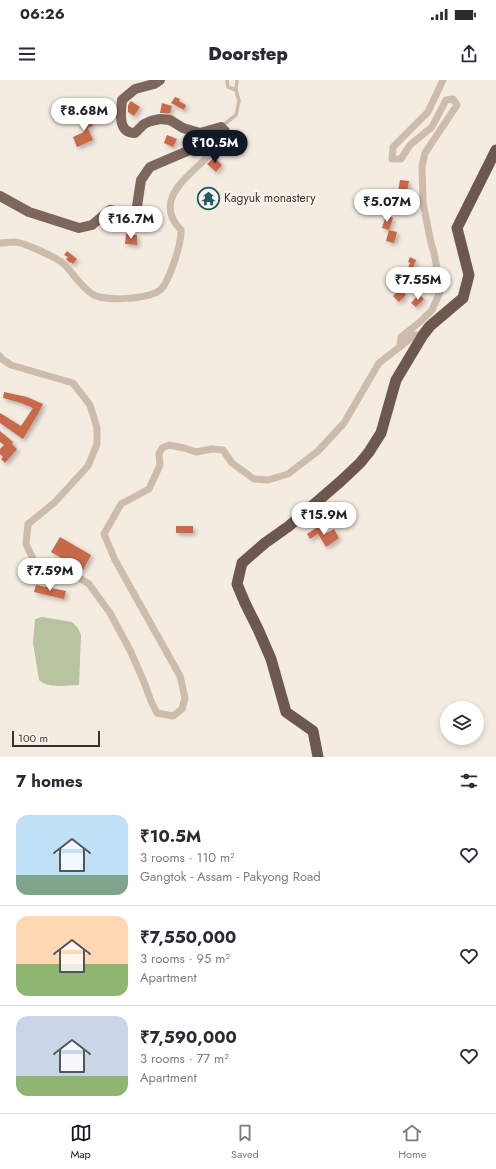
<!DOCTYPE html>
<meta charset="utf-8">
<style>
body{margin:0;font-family:Jost,sans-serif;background:#f2f2f3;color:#2b2b33;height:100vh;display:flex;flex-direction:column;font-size:15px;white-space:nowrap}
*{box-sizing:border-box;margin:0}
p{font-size:13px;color:#7c7c81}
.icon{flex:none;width:22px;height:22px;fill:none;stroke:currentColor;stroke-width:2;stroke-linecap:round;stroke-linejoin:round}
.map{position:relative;height:677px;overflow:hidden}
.panel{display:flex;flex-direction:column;background:#fff;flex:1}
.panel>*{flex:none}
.buttons{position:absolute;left:440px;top:621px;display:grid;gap:8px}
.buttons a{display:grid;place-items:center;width:44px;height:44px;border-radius:50%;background:#fff;box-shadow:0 2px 6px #0003;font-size:20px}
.scale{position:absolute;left:12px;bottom:10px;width:88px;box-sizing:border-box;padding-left:4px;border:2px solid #3b302b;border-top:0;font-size:11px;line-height:14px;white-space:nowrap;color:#3b302b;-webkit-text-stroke:3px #fbf5ee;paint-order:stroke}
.price{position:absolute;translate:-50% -34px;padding:0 9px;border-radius:14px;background:#fff;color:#222;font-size:13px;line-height:26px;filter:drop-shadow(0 1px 2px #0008)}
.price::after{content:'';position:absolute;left:50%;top:24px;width:12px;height:9px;margin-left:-6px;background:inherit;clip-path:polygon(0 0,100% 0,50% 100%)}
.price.current{background:#111827;color:#fff}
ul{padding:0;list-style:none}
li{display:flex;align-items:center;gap:12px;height:100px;padding:0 16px}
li+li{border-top:1px solid #e1e1e2}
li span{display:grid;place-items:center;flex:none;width:112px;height:80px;border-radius:12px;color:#555}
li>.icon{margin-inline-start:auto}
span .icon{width:48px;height:48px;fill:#fffc;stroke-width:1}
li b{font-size:17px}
h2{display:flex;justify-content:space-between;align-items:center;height:48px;padding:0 16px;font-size:17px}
.status{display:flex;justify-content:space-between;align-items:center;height:28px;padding:0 20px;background:#fff;direction:ltr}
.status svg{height:11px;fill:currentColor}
header{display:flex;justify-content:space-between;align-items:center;height:52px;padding:0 16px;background:#fff;font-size:18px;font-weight:800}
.menu{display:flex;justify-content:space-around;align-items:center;height:56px;border-top:1px solid #e1e1e2;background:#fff;font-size:11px;color:#7c7c81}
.menu a{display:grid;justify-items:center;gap:2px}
.menu .current{color:#111827}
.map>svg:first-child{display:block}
</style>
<div class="status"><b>06:26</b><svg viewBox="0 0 49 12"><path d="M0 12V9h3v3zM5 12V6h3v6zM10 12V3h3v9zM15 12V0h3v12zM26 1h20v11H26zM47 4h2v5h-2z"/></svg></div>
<header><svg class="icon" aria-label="menu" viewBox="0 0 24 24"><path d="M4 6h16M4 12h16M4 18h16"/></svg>Doorstep<svg class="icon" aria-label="share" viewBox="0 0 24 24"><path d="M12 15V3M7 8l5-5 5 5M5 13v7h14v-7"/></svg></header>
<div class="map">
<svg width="496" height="677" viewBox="0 0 496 677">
<defs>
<filter id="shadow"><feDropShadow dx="2.5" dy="2.5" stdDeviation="2" flood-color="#0004"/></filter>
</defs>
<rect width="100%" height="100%" fill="#f4ebe1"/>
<!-- green -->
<path fill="#b8c4a0" d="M42 537 72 542 78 548 81 555 79 605C67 605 48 609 39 600L33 563 35 539Z"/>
<!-- building -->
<path fill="#c8694b" filter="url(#shadow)" d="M175 17 180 19 179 21 186 25 184 30 171 23Z
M131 21 140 27 134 36 128 32V25Z
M162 23 172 26 170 33H160Z
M86 34 89 41 91 40 93 46 88 48 93 60 77 67 73 57 84 52 78 37Z
M167 55 177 59 173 67 164 63Z
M214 77 222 85 216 92 207 84Z
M400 100 409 101 406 118 397 117Z
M386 135 393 138 389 150 382 148Z
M389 150 397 152 394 163 386 161Z
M126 154 137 155V165L125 164Z
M67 171 77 179 73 184 71 182 70 183 66 179 68 177 64 175Z
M410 177 416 180 411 194 410 193 407 199 404 197 410 183 408 182Z
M400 209 406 215 399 222 393 216Z
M419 214 424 219 416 227 411 223Z
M4 312 27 317 43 324 38 334 23 359 0 343V333L21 346 33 328 21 323 3 318Z
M0 351 13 362 12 364 17 369 5 383 1 379 3 377 0 374V369L4 365 0 362Z
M176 446H193V453H176Z
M319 446 325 454 334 449 339 458 326 467 318 454 310 459 307 454Z
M60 457 91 475 83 490 51 472Z
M36 505 66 511 64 519 34 512Z"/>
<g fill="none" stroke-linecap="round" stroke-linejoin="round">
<!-- service -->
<path stroke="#cdbbac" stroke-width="3.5" d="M227 0 228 7 236 10
M222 46 236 35 239 21 236 10 237 0"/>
<!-- minor -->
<path stroke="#cdbbac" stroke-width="7" d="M0 163C5 163 10 162 15 162 25 163 58 178 65 185 73 194 82 207 92 214 104 222 149 219 160 210 168 204 179 170 180 160 181 157 181 153 181 150 144 112 212 85 225 55
M400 267 401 257 420 242 432 230 440 212V203L434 173 431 163 423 123 422 86 425 73 457 25 453 19 446 20 432 47 410 65 401 79H392L393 67 428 32 443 0
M0 276 2 279 11 285 73 303 90 325 97 348V364L88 386 54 423 28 444 26 464 35 483 51 489 70 492 89 504 110 533 130 570 144 602 151 621 157 633 173 636 182 629 185 618 180 596 115 480 104 454 121 424 149 409 160 385 159 374 162 368 169 365 184 368 196 372 212 369 223 370 232 383 254 399 268 400 288 394 318 371 344 343 379 283 415 255H423"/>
<!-- primary -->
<path stroke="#7d675c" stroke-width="10" d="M0 116 29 132 79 148 92 145 110 130 119 132 129 139 133 138 136 133 141 100 150 87 225 55V51L221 47 200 53 183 48 170 40 160 39 151 41 144 44 135 53C117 53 121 32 122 20L135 9 154 4 160 0"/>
<!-- trunk -->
<path stroke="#6c584f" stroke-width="11" d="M318 677 313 651 286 632 271 579 258 549 245 523 237 504 242 483 265 463 289 446 341 401 360 383 369 372 381 353 396 300 423 255 430 246 463 218 469 195 457 148 496 70"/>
</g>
<!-- icons -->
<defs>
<symbol id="temple-ring" viewBox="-11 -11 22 22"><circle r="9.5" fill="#fbf5ee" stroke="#1f5a5e" stroke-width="1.5"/><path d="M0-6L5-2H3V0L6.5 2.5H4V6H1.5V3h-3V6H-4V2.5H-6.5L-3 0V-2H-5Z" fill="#1f5a5e"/></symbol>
</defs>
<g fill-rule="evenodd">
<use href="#temple-ring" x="196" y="106" width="25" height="25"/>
</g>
<g text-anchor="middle" stroke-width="4" stroke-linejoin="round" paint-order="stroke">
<!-- poi labels -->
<g font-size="12" fill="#3b302b" stroke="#fbf5ee" text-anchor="start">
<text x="224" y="122">Kagyuk monastery</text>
</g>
</g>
</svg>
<div class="buttons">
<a><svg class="icon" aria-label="layers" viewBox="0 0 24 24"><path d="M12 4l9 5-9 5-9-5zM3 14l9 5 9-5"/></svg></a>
</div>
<div class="scale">100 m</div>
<b class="price" style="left:84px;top:52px">₹8.68M</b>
<b class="price current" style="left:215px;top:84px">₹10.5M</b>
<b class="price" style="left:387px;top:143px">₹5.07M</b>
<b class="price" style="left:131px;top:160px">₹16.7M</b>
<b class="price" style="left:418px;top:221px">₹7.55M</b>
<b class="price" style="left:324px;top:456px">₹15.9M</b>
<b class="price" style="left:50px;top:512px">₹7.59M</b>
</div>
<section class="panel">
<h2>7 homes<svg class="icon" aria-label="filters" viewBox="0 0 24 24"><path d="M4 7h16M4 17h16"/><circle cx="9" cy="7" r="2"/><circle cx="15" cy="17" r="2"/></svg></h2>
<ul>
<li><span style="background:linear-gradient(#bfe0f5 75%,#7fa58c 0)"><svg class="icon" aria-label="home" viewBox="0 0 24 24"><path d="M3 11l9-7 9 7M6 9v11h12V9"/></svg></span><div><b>₹10.5M</b><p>3 rooms · 110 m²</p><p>Gangtok - Assam - Pakyong Road</p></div><svg class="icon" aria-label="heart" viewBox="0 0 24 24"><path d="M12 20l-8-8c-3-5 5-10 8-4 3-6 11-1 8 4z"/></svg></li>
<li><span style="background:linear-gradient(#ffd9b3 60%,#8fb573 0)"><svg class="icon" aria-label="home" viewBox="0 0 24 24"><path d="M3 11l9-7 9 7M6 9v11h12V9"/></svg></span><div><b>₹7,550,000</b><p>3 rooms · 95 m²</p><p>Apartment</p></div><svg class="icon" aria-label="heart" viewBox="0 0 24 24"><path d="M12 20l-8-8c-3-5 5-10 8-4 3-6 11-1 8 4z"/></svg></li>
<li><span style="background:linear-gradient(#c9d6e8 75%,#8fb573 0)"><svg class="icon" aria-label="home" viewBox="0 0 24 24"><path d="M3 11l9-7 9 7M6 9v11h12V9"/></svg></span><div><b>₹7,590,000</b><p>3 rooms · 77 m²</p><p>Apartment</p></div><svg class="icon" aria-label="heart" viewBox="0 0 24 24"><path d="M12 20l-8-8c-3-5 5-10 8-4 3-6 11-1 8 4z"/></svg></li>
</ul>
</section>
<nav class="menu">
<a class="current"><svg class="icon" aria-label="map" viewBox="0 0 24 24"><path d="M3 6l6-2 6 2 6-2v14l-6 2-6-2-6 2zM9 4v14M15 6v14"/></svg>Map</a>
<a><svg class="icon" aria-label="saved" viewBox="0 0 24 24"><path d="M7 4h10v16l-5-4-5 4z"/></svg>Saved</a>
<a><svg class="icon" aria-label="home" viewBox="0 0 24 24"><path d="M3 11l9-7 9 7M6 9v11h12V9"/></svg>Home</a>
</nav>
